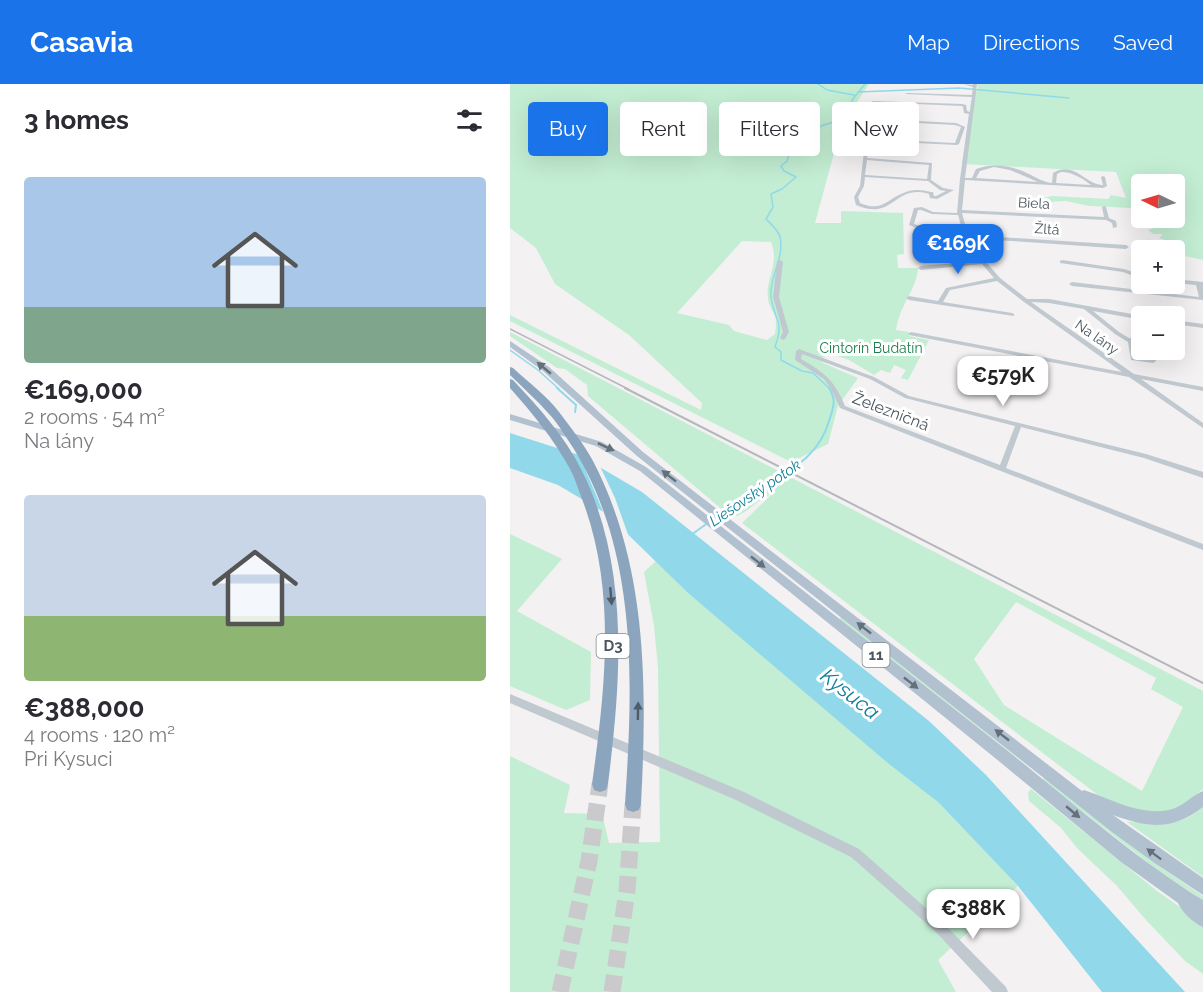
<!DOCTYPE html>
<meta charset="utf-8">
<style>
body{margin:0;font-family:Raleway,sans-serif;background:#f7f7f7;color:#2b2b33;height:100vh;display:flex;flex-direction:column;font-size:22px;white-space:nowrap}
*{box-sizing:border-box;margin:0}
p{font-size:20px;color:#7c7c81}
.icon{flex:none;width:33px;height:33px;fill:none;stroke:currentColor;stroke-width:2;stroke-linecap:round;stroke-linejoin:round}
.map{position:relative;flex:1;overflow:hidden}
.side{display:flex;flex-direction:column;background:#fff;width:510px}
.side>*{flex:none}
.banner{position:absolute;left:18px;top:18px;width:570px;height:54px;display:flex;gap:12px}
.needle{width:39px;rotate:275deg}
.fabs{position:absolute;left:621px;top:90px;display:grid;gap:12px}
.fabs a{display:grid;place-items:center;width:54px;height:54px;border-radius:6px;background:#fff;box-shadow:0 6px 24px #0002;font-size:30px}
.price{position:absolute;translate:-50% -51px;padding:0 14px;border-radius:12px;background:#fff;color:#222;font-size:20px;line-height:39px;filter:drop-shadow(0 2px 3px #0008)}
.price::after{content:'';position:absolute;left:50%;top:36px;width:18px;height:14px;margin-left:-9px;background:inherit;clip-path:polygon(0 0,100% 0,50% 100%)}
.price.current{background:#1a73e8;color:#fff}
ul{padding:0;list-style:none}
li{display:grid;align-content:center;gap:12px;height:318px;padding:0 24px}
li span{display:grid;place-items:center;height:186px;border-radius:6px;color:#555}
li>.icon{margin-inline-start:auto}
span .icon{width:108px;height:108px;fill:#fffc;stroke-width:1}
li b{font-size:26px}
h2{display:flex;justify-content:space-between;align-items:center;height:72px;padding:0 24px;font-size:26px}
.tag{padding:0 21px;border-radius:6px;background:#fff;box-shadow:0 6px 24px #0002;font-size:21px;line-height:54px}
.tag.current{background:#1a73e8;color:#fff}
header{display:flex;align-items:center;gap:36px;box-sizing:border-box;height:84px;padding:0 30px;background:#1a73e8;color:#fff}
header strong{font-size:28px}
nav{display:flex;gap:33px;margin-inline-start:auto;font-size:21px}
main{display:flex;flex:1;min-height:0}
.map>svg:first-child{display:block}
</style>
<header>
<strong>Casavia</strong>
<nav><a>Map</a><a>Directions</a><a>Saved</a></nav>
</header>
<main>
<section class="side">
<h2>3 homes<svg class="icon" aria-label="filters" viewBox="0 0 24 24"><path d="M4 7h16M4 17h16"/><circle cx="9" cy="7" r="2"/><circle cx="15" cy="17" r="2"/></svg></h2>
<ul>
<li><span style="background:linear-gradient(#a9c7e8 70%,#7fa58c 0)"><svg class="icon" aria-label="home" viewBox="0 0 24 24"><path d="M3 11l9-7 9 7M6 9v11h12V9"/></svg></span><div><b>€169,000</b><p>2 rooms · 54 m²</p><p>Na lány</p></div></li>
<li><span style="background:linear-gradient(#c9d6e8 65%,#8fb573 0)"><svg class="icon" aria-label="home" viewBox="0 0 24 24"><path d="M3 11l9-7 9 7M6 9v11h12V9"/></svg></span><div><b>€388,000</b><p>4 rooms · 120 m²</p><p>Pri Kysuci</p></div></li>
</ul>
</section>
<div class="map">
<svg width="693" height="908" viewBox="0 0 693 908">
<rect width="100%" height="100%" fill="#f4f1f2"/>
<!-- green -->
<path fill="#c3eed3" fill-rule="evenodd" d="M0 0H359L345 21 349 22 350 25 344 23 327 58 305 139H331V127L393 129 394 170 387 171 388 184H408C407 205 390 220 386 246L399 248V252L419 256 398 296 391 294 396 286 384 281 380 289 371 286 364 291 339 276 312 267 318 271 309 275 313 279 348 294 328 322 318 360 281 378 0 237V231L191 326 192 319 119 251 45 200 26 164 0 144ZM232 157 261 158C270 181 255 195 258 214 260 231 269 226 265 250L257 256 224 247 219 241 167 229Z
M467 0H693V176L675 172 673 165 664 164 667 160 649 154 653 150H643L638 146 644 144 638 140 626 139 631 137H641L637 134H664V100H632L631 129 621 124 579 122 556 117 538 118 526 116 542 112 598 115 601 111 616 114 606 88 452 80 461 17 468 4Z
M0 248 693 607V705C657 737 640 730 597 718L232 439 262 410C246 415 238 431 221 433L78 312 77 301 55 285 47 284 0 252ZM506 518 646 594 641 605 673 623 632 707 494 621 464 575Z
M0 450 52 475 7 527 81 568 80 616 56 626 0 602Z
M146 477 178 509 428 718 508 802 428 876 446 908H0V672L60 701 54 729 92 730 99 759 150 758 148 584 144 542 134 488Z
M331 533 521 682V684L329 535Z
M534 693 653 785 693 812V816L650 788 533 697Z
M521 705 647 807 693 839V890L675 877 636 836 607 802 568 765 550 743 519 717 518 709Z
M693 723V793L617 738C623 737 632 740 640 741 660 742 678 736 693 723Z"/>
<!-- water -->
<path fill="#91d9ea" d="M0 349 69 371 132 408 419 637 476 691 675 908H592L508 802 428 718 379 680 178 509 97 430 48 401 0 384Z"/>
<!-- pier -->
<path fill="#f4f1f2" d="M71 368 88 378 105 414 120 456 95 432 73 380Z"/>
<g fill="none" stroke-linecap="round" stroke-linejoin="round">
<!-- stream-far1 -->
<path stroke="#91d9ea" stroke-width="1.5" d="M308 0 317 6 344 11
M348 8 449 4 559 14
M0 266 28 286 49 305
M320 305 303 289 292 287 271 276V268L265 263C275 235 264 238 261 213 259 192 275 174 270 153 269 147 261 140 256 135L263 123 261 110 272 105 286 93 274 87 271 82 277 77 282 60 297 56 311 42 347 30 342 16 355 0"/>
<!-- stream -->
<path stroke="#91d9ea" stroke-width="2" d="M47 304 66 321 65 328
M211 430C223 422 234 414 246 407 278 387 309 375 320 334 324 322 326 315 319 304
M181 451 206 433"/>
<!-- highway-tunnel -->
<path stroke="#cacacd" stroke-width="17" stroke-dasharray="17 8" stroke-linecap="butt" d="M50 908 79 777 90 700
M102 908 117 807 123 720"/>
<!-- minor -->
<path fill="#c0c9cf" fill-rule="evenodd" d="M453 0 463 1V0H467L455 94H462L466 85C485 78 502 82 519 90 527 94 533 98 542 99L543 89C565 76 575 101 593 101L591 93 593 92 595 93 597 102 593 104 455 96 452 126 594 133 592 123 594 122 596 123 599 134 606 137 607 143 603 144 602 139 596 136 452 129 458 151 616 161 619 163 616 165 460 154 469 170 490 194 517 215H539L633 232H632V236L583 227 609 248 619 254H632V258L624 257 626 273 640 275V266H646V277L643 279 621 276 618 258 605 250 574 225 539 219 521 218 624 290 693 303V307L631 295 693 339V344L619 293 399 251 398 250 401 248 612 288 514 218 487 197 440 206 433 218 502 229 504 230V232L399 216 396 214 399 212 428 217 436 204 484 194 472 180 411 186 408 184 411 182 469 177 454 152 448 131 422 130 411 126H408L404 140 416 144V151H424L426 152 424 153H417V160L414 162 411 160 412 146 399 141 404 124 412 123 423 128 447 129 450 95 459 30 454 29 453 23 452 22 361 18 363 17 452 20 456 21 457 27 460 28 462 13 395 10 397 9 462 11 463 3ZM484 83 500 86 528 98 466 94 470 87ZM551 88C562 88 572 94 581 101L546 99 547 90Z
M349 34 446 39 455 43 449 60 447 61 344 56 343 54 445 59 451 43 445 41 350 36Z
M356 66 358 67 357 74 422 79 421 96 433 104 444 106 427 115 420 114 419 110C416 109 413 108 409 108 383 107 380 136 346 121L344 113 350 102 354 67ZM357 76 419 81 417 95 355 91ZM355 93 418 97 430 106 436 107 426 112H424L423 108H421C412 106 405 105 396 108 377 114 373 129 350 119L348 113 354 102Z
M270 176 273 178 269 213 279 248 275 255 273 256 270 254 273 248 263 213 267 178Z
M552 176 614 185 632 191V195L613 188 550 179V177Z
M664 195 693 198V216L562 202 559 200 562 198 689 213 686 201 664 199Z
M664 236 693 240V244L664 240Z
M289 265 364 293 399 312 636 370 693 388V394L634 374 511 343 496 384 693 460V466L330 324 321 305 314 295 285 276 286 267ZM292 270 360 295 395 314 505 342 490 381 335 322C325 297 314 288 291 275Z
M0 610 234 708 349 765 433 839 496 903 498 908H482L425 847 341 773 226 716 0 619Z"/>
<!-- major -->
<path fill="#b2c1cf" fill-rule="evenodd" d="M0 257 39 283 133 368 572 707 574 706C601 715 636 735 665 724 675 720 683 711 693 707V723C662 747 638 744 603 731L693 794V811L646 780 602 748 127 372 33 287 0 263Z
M0 330 92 358 136 383C256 478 377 572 498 667 562 718 623 773 693 816V843C683 839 672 828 668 819L611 778 490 678 130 387 86 362 0 336Z"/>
<!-- highway -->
<path fill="#8ba5be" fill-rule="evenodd" d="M0 283 3 284C18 298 37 312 49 328 61 344 74 360 83 377 138 483 137 603 131 720L129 726 123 728 117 726 115 720C123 598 129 462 58 356 52 347 46 337 39 330 27 316 13 304 0 291Z
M0 295 3 296C29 324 55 352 72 387 120 484 111 596 98 700L96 706 90 708 84 706 82 700C95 606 107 506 72 415 68 405 65 394 60 385 43 354 23 330 0 304Z"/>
<!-- rail-far1 -->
<path stroke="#b4b7bb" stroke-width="1.5" d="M0 245 118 305"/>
<!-- rail -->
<path stroke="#b4b7bb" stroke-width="2" d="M115 304 693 599"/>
</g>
<!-- one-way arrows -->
<defs><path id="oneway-solid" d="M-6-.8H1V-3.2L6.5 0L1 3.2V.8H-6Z" transform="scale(1.5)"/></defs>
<g fill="#64707a">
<use href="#oneway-solid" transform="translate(34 284) rotate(-140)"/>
<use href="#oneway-solid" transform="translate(96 363) rotate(25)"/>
<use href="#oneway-solid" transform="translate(159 392) rotate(-142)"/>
<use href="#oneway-solid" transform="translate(248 478) rotate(38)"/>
<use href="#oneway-solid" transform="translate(354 544) rotate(-142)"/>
<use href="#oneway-solid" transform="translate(401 599) rotate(38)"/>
<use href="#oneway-solid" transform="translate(492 651) rotate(-142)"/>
<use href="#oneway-solid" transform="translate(563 728) rotate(40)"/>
<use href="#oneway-solid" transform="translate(644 770) rotate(-143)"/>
</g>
<g fill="#505d68">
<use href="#oneway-solid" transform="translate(101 512) rotate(85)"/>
<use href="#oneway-solid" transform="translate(128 627) rotate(-89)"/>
</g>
<g text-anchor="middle" stroke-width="6" stroke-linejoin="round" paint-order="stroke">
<!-- far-street labels -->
<g font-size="14" fill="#4a555e" stroke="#fff">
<text transform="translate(524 119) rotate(3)" y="5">Biela</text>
<text transform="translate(537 145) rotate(4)" y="5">Žltá</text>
<text transform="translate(587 253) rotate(35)" y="5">Na lány</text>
</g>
<!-- far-park labels -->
<g font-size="14" fill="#1b7f4b" stroke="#fff">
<text x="361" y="269">Cintorín Budatín</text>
</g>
<!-- far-water labels -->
<g font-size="15" font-style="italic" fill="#12819a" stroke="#fff">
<text transform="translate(245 409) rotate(-34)" y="5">Liešovský potok</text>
</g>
<!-- shield labels -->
<g fill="#fff" stroke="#80888e" stroke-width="1.5">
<rect x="86.5" y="550" width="33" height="24" rx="4.5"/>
<rect x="352.5" y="559" width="27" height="24" rx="4.5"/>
</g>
<g font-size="15" font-weight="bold" fill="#4a555e">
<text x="103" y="567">D3</text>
<text x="366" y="576">11</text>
</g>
<!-- street labels -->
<g font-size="16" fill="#4a555e" stroke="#fff">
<text transform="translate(381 327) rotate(21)" y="6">Železničná</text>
</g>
<!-- near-water labels -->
<g font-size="21" font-style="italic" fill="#12819a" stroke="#fff">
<text transform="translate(340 610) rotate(38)" y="7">Kysuca</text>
</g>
</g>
</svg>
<div class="fabs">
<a><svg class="needle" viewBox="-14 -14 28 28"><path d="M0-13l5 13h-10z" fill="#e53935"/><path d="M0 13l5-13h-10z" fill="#7c7c81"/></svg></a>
<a>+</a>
<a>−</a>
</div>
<b class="price current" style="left:448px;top:191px">€169K</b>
<b class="price" style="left:493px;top:323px">€579K</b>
<b class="price" style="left:463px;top:856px">€388K</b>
<div class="banner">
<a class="tag current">Buy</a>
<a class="tag">Rent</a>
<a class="tag">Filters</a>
<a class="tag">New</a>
</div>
</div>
</main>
